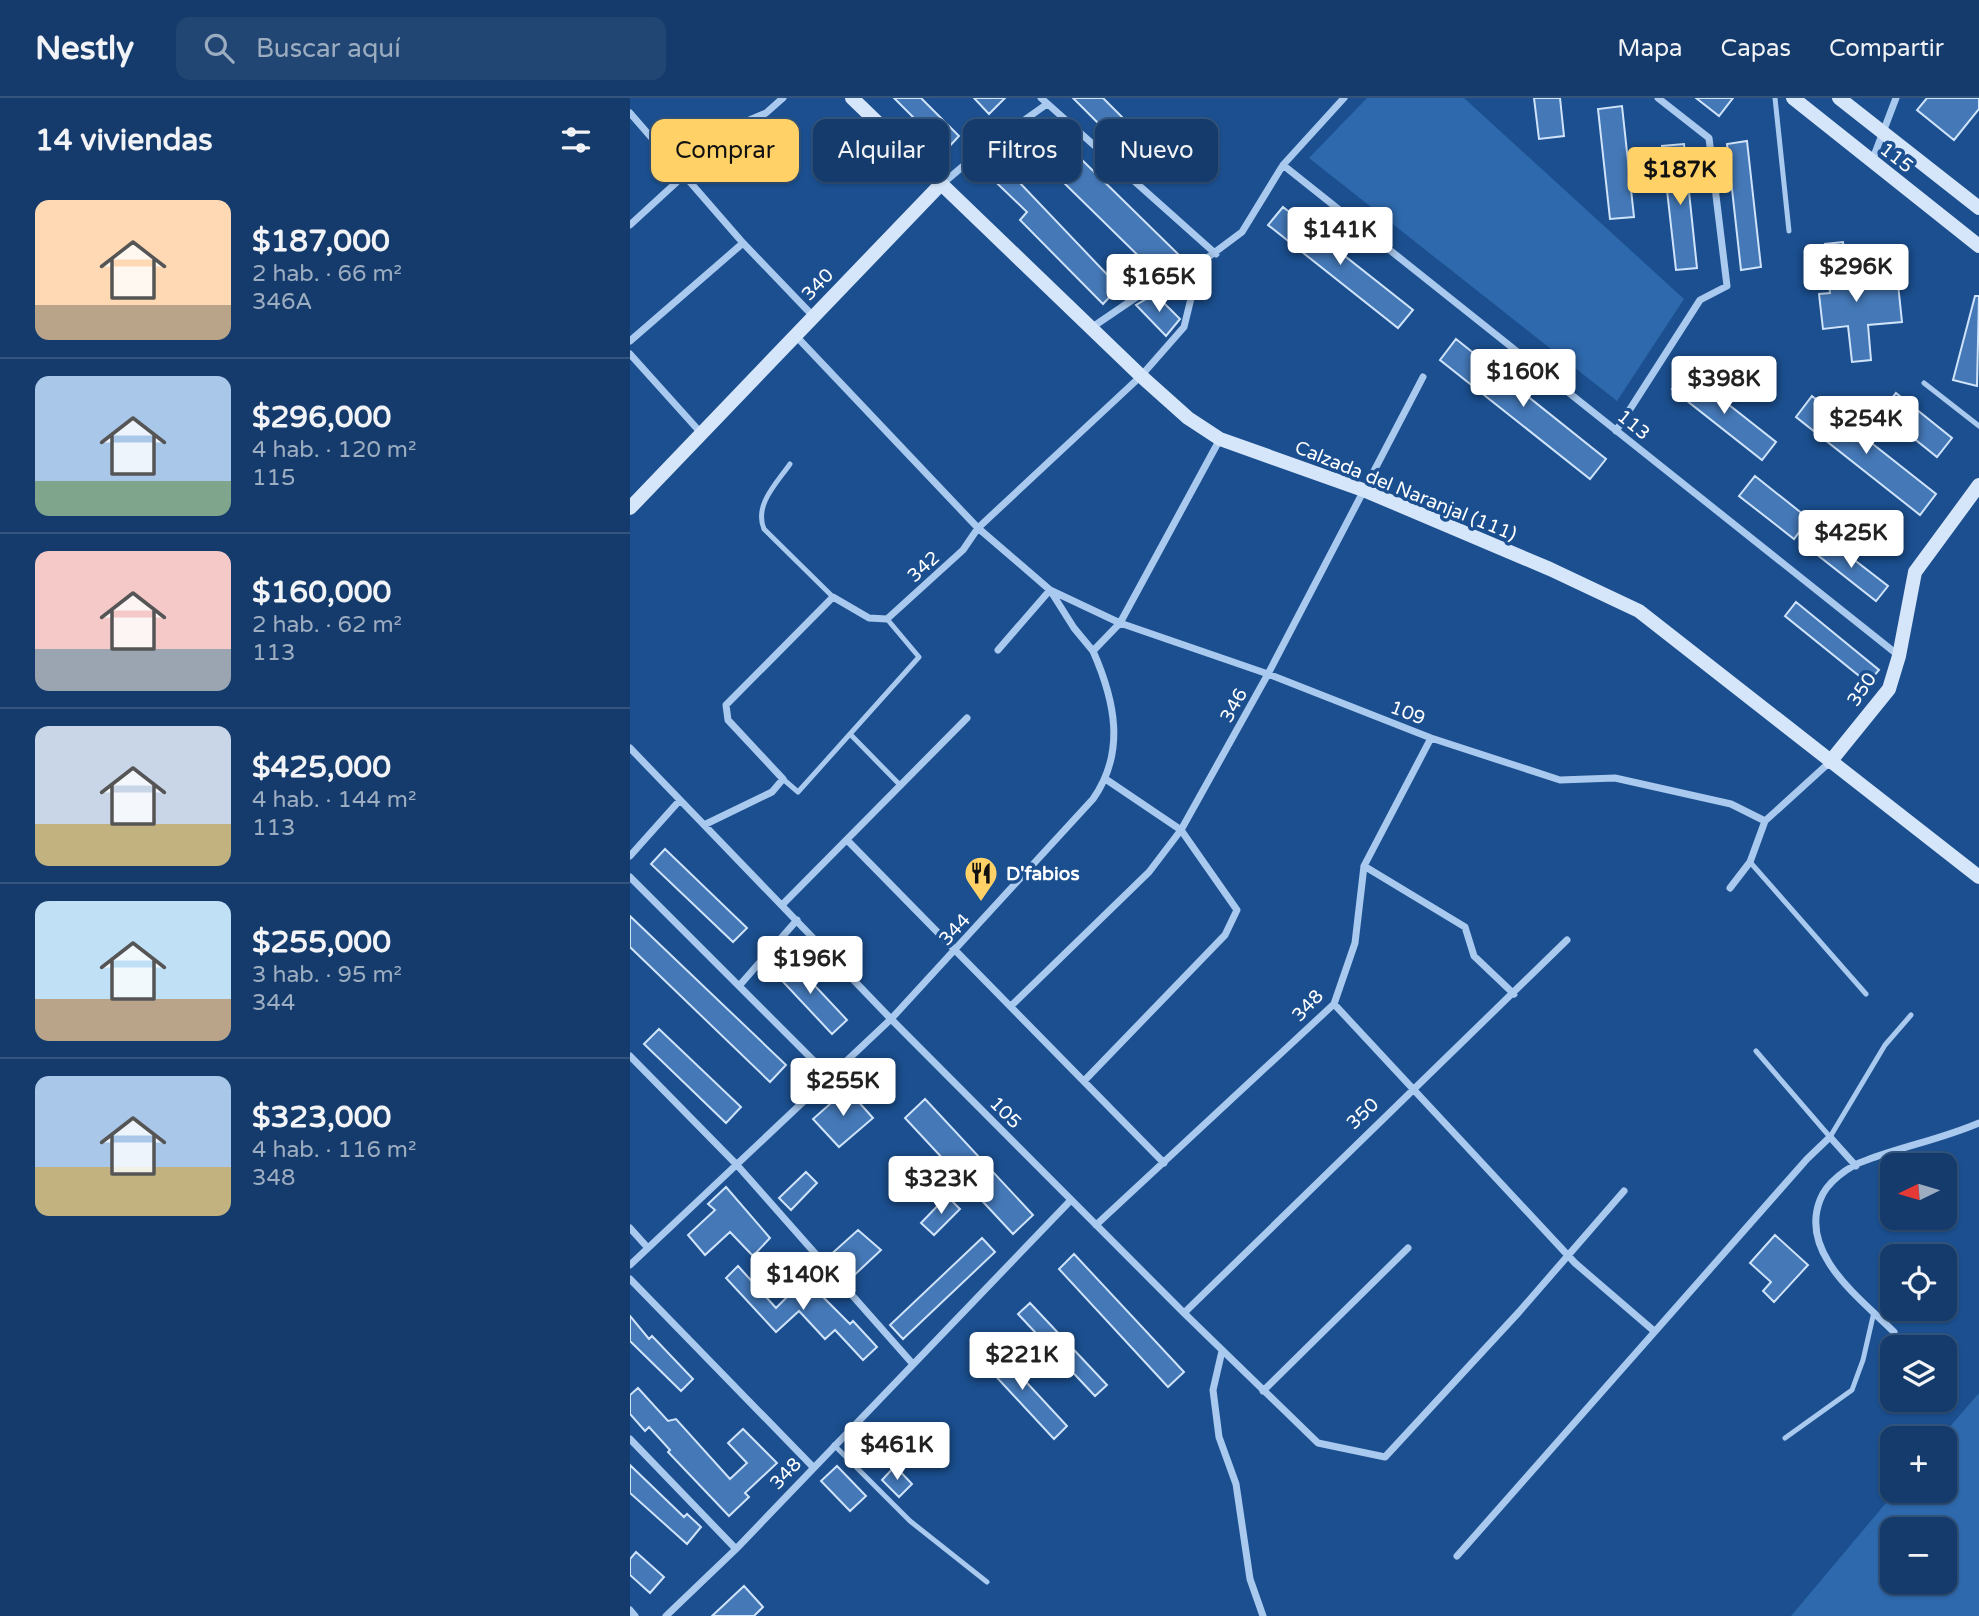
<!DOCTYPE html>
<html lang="es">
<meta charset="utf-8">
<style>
body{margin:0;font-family:"Varela Round",sans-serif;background:#214673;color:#f1f3f6;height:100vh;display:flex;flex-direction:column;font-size:26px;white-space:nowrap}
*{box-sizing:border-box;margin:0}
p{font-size:23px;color:#9dadc1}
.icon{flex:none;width:38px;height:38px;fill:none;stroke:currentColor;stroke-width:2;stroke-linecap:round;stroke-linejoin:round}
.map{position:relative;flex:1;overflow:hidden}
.details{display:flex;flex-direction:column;background:#143b6b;width:630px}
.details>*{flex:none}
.hud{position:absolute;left:21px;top:21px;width:665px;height:63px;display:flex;gap:14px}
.needle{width:46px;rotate:265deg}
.fabs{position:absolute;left:1250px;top:1055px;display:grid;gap:14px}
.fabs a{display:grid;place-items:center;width:77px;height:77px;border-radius:14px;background:#143b6b;box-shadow:0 2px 5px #0004,0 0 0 2px #33557e;font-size:35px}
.price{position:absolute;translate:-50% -60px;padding:0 16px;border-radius:7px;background:#fff;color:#222;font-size:23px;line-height:46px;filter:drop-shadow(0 2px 4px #0008)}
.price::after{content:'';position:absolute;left:50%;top:42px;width:21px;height:16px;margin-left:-10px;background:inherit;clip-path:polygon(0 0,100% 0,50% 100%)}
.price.on{background:#ffd166;color:#111}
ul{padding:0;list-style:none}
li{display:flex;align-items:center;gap:21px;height:175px;padding:0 35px}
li+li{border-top:2px solid #33557e}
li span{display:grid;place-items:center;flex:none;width:196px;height:140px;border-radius:14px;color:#555}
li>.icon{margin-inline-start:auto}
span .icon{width:84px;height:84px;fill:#fffc;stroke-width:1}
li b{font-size:30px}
h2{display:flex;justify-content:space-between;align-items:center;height:84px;padding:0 35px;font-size:30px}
.chip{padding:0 24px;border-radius:14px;background:#143b6b;box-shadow:0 2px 5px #0004,0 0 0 2px #33557e;font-size:24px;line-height:63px}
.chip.on{background:#ffd166;color:#111}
header{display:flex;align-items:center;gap:42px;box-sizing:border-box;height:98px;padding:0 35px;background:#143b6b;border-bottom:2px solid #33557e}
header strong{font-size:33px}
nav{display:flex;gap:38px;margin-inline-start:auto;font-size:24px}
.search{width:490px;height:63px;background:#214673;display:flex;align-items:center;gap:18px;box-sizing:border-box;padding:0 24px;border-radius:14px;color:#9dadc1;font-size:26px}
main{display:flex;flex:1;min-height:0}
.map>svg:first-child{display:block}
</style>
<header>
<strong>Nestly</strong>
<div class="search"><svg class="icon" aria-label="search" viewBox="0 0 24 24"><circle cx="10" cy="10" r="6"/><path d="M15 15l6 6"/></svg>Buscar aquí</div>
<nav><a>Mapa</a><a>Capas</a><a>Compartir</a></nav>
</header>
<main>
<section class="details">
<h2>14 viviendas<svg class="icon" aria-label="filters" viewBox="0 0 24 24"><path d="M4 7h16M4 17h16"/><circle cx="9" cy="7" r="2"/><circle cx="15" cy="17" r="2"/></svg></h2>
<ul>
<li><span style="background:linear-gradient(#ffd9b3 75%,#b9a48a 0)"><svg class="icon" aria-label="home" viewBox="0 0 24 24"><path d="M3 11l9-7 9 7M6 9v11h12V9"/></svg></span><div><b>$187,000</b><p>2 hab. · 66 m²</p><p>346A</p></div></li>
<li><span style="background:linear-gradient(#a9c7e8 75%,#7fa58c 0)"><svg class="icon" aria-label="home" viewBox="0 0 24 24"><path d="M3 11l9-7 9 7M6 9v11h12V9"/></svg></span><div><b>$296,000</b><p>4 hab. · 120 m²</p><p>115</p></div></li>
<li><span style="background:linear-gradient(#f6c9c9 70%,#9aa5b1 0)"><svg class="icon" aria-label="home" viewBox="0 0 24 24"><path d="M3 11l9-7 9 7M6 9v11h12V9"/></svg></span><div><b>$160,000</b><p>2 hab. · 62 m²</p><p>113</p></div></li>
<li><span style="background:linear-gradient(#c9d6e8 70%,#c2b280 0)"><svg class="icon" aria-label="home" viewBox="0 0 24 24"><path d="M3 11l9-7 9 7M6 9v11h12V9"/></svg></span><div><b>$425,000</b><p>4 hab. · 144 m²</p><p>113</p></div></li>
<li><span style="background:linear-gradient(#bfe0f5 70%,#b9a48a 0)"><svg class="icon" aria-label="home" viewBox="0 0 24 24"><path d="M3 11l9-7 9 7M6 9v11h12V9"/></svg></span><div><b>$255,000</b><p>3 hab. · 95 m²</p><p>344</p></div></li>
<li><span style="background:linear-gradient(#a9c7e8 65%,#c2b280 0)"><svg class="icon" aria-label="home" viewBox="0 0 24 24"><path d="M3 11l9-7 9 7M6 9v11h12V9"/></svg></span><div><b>$323,000</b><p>4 hab. · 116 m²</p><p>348</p></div></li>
</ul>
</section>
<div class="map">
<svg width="1349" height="1518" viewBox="0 0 1349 1518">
<rect width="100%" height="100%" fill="#1b4f8f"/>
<!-- green -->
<path fill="#2e69ad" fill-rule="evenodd" d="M737 0H834L1054 201 987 303 679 60Z
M1349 1295V1518H1161L1266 1393H1314V1340H1310ZM1262 1432H1314V1484H1262Z"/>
<!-- building -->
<path fill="#4478b7" stroke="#cfe3fa" stroke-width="2" d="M264 0H291L329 38 316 52Z
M344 0H375L359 16Z
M443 0H473L541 68 526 83Z
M904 0H930L934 38 909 41Z
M1066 0H1103L1089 18Z
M1297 0H1349V11L1324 42 1287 12Z
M992 8 1004 119 980 121 968 11Z
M412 27 427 43 388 83 489 189 473 206 390 122 397 114 349 68 363 53 375 65Z
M1117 43 1131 169 1111 172 1097 46Z
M1054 46 1067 170 1046 172 1032 48Z
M450 60 551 159 531 180 429 80Z
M653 109 783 212 768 230 638 127Z
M1213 144 1218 189 1268 186 1272 224 1238 227 1241 262 1222 264 1218 228 1193 231 1189 196 1200 195 1195 146Z
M525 196 550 221 536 238 506 207Z
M1345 198H1349L1347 288 1323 282Z
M826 241 976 361 960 381 810 262Z
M1056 273 1146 344 1132 362 1042 291Z
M1266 295 1322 340 1307 359 1251 314Z
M1182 298 1306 396 1290 417 1166 319Z
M1125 378 1179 421 1164 441 1109 398Z
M1196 440 1258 488 1246 503 1185 455Z
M1166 504 1249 572 1238 585 1155 518Z
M35 751 117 830 103 844 21 766Z
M0 818 156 967 140 984 0 849Z
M158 859 217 922 202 936 143 873Z
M29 931 111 1009 96 1025 14 946Z
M217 991 243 1020 209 1049 183 1021Z
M295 1001 403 1117 383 1136 275 1020Z
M176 1074 187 1085 161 1112 149 1100Z
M96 1089 140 1140 123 1158 100 1134 75 1157 58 1137 85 1112 78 1106Z
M317 1098 330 1111 304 1137 291 1125Z
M228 1132 251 1152 218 1183 198 1159Z
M1145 1137 1178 1167 1144 1204 1133 1193 1141 1184 1120 1165Z
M352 1140 365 1154 273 1241 260 1227Z
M444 1156 554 1274 538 1289 429 1171Z
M108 1168 146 1210 175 1181 220 1226 223 1223 247 1249 233 1262 205 1232 195 1241 169 1213 146 1234 96 1180Z
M400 1205 477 1287 465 1298 388 1216Z
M0 1218 19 1241 22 1238 63 1281 51 1293 0 1243Z
M361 1246 437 1328 424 1341 348 1259Z
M8 1290 38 1323 46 1321 100 1381 117 1365 98 1345 113 1331 147 1365 115 1395 119 1399 99 1418 38 1354 40 1352 19 1329 15 1333 0 1316V1297Z
M0 1367 54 1419 57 1416 71 1429 57 1446 0 1395Z
M207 1368 236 1398 220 1413 191 1383Z
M265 1368 282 1386 269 1399 252 1382Z
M6 1454 34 1479 20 1495 0 1477V1461Z
M114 1488 133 1509 124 1518H82Z"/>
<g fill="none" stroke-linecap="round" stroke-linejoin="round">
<!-- lane -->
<path stroke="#a9c9ee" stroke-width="5" d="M1145 0 1159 133
M1294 285 1349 328
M160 366C146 386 124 407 134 431L203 499
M220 636 271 688
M153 681 168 694 289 559 257 521
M1120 764 1236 896
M1126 953 1200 1039 1255 947 1281 917
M1155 1340 1222 1292 1233 1262 1244 1214
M204 1347 280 1423 357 1484"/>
<!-- street -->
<path stroke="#a9c9ee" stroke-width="7" d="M411 0 586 156
M0 15 113 145 183 218
M1242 63 1266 0
M653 67 1268 557
M312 86 351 53 417 6
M0 127 110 26 136 15 153 0
M461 230 511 196 561 172 612 134 653 67 714 0
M165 237 348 430 420 492 444 530 463 553
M0 243 113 145
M0 256 71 335
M986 333 1070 202 1097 188 1079 40 1028 0
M368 552 420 492 490 525 638 576 801 640 930 682 985 680 1101 706 1135 723
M0 650 261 921 554 1215 688 1345 755 1359 889 1214 994 1093
M76 726 142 694 153 681 98 622 96 607 203 499 239 520 257 521 333 452 348 430 511 278 554 229 565 184 561 172
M217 742 534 1065
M0 758 50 702
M734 768 835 829 844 858 884 896
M0 779 199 978
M1100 790 1120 764 1135 723 1200 664
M153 806 337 620
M109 888 167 822
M704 906 945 1165 1024 1233
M381 908 519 774 551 732 638 576 793 279
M0 958 107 1067 282 1265
M454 983 595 837 607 812 551 732 477 682
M466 1127 704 906 725 845 734 768 801 640
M0 1130 18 1150
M0 1167 261 921 463 701C496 654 485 603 463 553L490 525 590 341
M0 1181 183 1369
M554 1215 937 842
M1264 1234C1230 1200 1169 1156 1190 1102 1196 1085 1218 1068 1237 1062 1274 1048 1312 1041 1349 1025
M592 1253 583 1292 589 1339 606 1386 620 1481 633 1518
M633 1293 778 1150
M0 1341 106 1451
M827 1458 1177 1061 1200 1039 1226 1068
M0 1512 5 1518
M36 1518 106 1451 441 1102"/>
<!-- secondary -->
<path stroke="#d6e6fa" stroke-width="14" d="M222 0 511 278 558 320 590 341 736 393 920 471 1009 513 1349 779
M1163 0 1349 148
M1209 0 1349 110
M0 410 311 86
M1200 664 1259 591 1269 558 1285 474 1349 387"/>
</g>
<!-- icons -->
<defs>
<symbol id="restaurant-pin" viewBox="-11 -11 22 30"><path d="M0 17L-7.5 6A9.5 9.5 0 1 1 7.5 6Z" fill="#ffd166" stroke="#1b4f8f"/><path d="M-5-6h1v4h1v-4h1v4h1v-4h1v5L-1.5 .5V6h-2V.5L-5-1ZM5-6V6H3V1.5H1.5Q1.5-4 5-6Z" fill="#111"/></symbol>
</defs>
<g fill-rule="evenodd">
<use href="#restaurant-pin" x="332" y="756" width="38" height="52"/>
</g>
<g text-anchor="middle" stroke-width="7" stroke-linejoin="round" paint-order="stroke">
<!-- street labels -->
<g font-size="19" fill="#fff" stroke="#1b4f8f">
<text transform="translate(1267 59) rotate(38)" y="7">115</text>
<text transform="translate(187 186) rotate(-46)" y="7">340</text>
<text transform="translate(1004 326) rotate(39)" y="7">113</text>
<text transform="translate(776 392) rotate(22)" y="7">Calzada del Naranjal (111)</text>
<text transform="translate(293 468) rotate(-42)" y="7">342</text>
<text transform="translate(1231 591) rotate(-56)" y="7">350</text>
<text transform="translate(603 607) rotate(-61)" y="7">346</text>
<text transform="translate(778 614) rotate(21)" y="7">109</text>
<text transform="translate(324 831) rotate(-47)" y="7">344</text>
<text transform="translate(677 907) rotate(-47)" y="7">348</text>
<text transform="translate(376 1014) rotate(45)" y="7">105</text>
<text transform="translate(732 1015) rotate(-44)" y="7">350</text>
<text transform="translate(155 1375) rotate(-47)" y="7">348</text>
</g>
<!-- poi labels -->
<g font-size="19" font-weight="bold" fill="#fff" stroke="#1b4f8f" text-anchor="start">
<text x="376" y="782">D'fabios</text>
</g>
</g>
</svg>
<div class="fabs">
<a><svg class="needle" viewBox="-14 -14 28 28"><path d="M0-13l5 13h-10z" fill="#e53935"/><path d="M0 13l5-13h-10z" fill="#9dadc1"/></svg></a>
<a><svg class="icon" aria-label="locate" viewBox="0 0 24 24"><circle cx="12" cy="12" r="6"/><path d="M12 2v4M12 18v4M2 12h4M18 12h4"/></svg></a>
<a><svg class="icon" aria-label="layers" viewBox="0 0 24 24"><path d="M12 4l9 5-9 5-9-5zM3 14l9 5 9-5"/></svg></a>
<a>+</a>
<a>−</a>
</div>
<b class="price on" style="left:1050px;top:109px">$187K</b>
<b class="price" style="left:710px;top:169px">$141K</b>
<b class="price" style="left:1226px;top:206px">$296K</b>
<b class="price" style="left:529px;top:216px">$165K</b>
<b class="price" style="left:893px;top:311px">$160K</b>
<b class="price" style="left:1094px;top:318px">$398K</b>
<b class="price" style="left:1236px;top:358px">$254K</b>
<b class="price" style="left:1221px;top:472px">$425K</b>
<b class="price" style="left:180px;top:898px">$196K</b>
<b class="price" style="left:213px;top:1020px">$255K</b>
<b class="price" style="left:311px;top:1118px">$323K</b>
<b class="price" style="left:173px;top:1214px">$140K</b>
<b class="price" style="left:392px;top:1294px">$221K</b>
<b class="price" style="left:267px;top:1384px">$461K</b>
<div class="hud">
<a class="chip on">Comprar</a>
<a class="chip">Alquilar</a>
<a class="chip">Filtros</a>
<a class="chip">Nuevo</a>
</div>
</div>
</main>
